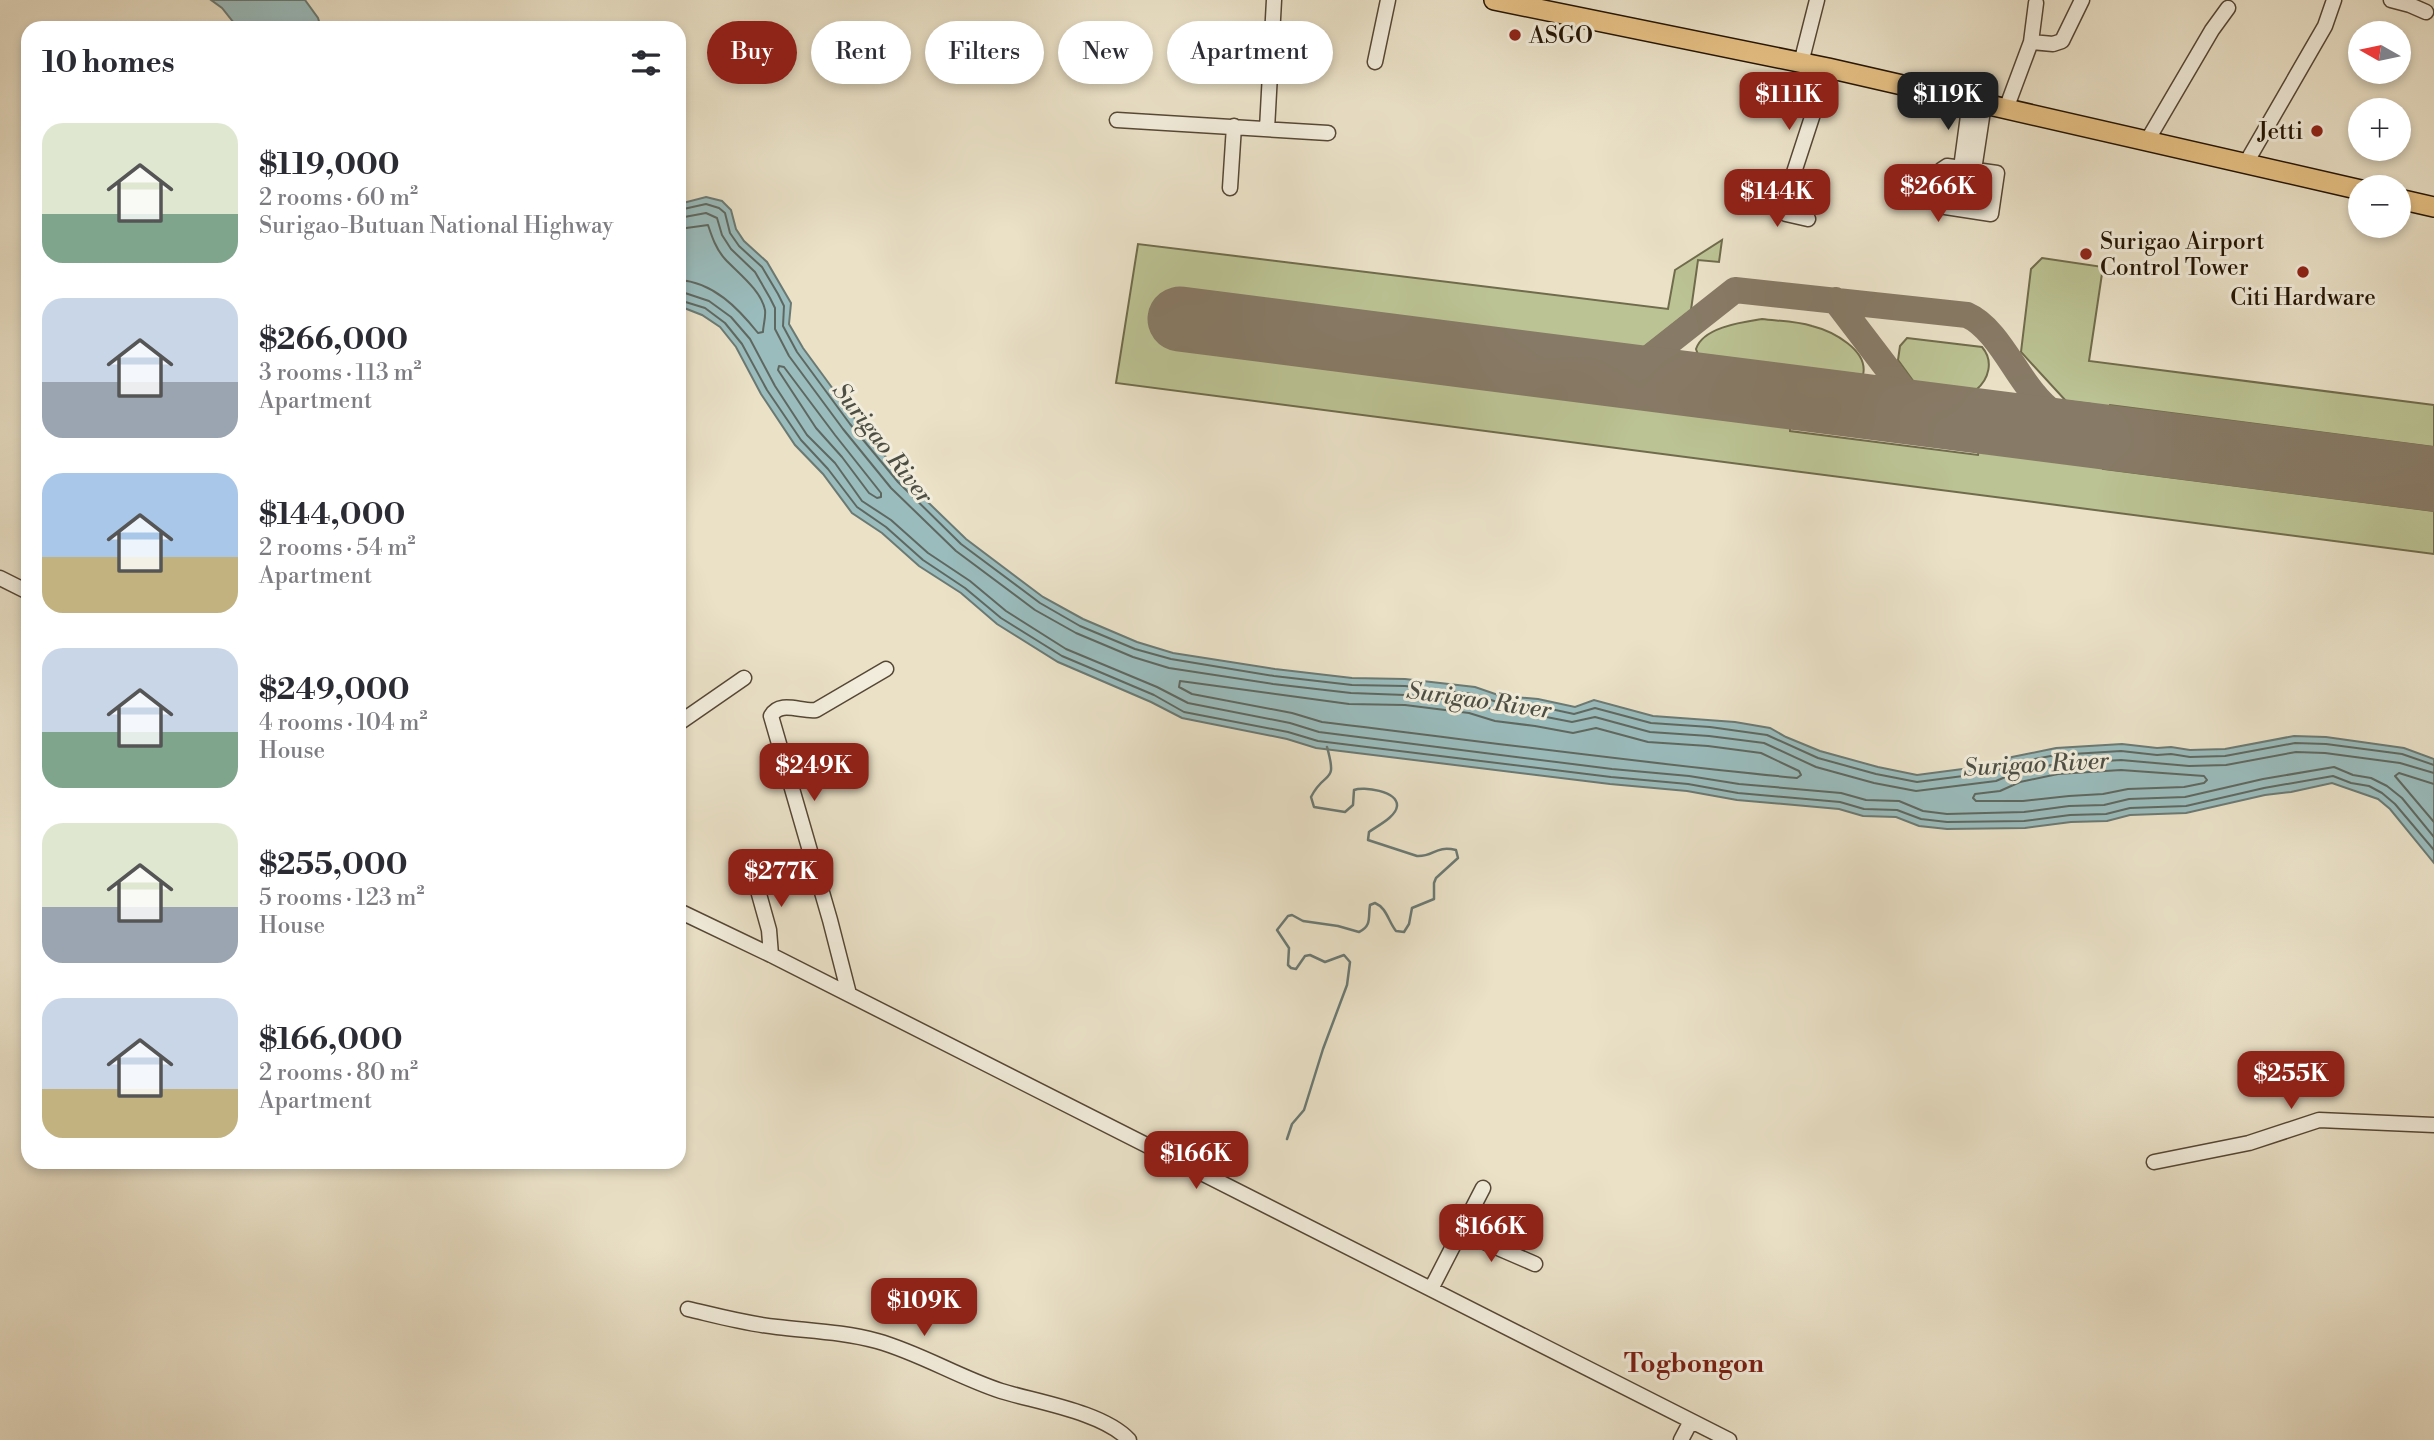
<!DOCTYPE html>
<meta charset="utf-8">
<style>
body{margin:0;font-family:"Libre Bodoni",serif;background:#f7f7f7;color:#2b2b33;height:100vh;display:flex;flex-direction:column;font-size:26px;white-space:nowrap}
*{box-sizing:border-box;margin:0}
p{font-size:23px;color:#7c7c81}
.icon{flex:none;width:38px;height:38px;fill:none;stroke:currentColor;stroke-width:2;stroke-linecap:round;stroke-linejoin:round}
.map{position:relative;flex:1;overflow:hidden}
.drawer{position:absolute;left:21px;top:21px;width:665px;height:1148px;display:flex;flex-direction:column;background:#fff;border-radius:21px;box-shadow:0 4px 10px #0003}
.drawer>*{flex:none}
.top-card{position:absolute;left:707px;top:21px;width:665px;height:63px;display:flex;gap:14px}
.needle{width:46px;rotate:279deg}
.fabs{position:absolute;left:2348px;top:21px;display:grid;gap:14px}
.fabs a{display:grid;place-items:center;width:63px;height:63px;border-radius:50%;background:#fff;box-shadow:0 4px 10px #0003;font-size:35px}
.price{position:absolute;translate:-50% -60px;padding:0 16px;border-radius:14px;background:#8f2418;color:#fff;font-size:23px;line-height:46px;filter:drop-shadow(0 2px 4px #0008)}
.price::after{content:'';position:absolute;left:50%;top:42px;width:21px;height:16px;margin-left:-10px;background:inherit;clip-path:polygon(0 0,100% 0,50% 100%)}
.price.current{background:#222;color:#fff}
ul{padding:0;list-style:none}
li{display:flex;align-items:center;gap:21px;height:175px;padding:0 21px}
li span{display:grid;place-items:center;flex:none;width:196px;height:140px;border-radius:21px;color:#555}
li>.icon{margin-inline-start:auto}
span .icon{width:84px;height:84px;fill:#fffc;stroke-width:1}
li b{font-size:30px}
h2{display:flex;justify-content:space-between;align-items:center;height:84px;padding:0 21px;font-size:30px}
.tag{padding:0 24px;border-radius:32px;background:#fff;box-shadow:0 4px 10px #0003;font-size:24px;line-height:63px}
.tag.current{background:#8f2418;color:#fff}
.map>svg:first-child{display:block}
</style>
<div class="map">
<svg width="2434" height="1440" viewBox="0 0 2434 1440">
<rect width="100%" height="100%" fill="#eae1c7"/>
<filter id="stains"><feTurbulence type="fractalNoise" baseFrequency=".00286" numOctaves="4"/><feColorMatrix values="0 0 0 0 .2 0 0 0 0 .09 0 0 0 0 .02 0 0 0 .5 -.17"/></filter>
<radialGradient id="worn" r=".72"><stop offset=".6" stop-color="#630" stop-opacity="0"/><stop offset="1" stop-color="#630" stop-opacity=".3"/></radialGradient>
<!-- green -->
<path fill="#bbc293" stroke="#706b4c" stroke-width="2" d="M1722 240 1719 262 1698 260 1691 310 1635 354 1184 295 1177 345 1790 424V431L1978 455 1980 444 2104 460 2103 469 2434 511V554L1116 383 1138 244 1668 309 1675 270Z
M2042 258 2103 267 2089 361 2434 405V447L2110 405 2108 415 2091 413V404L2066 401 2021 352 2031 269Z
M1762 319C1778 321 1796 321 1812 326 1832 331 1869 350 1863 375L1798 367 1797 373 1704 362 1699 358 1696 349C1703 327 1743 322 1762 319Z
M1907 338 1982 347C1994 361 1989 379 1976 390L1914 382 1898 360 1900 346Z"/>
<!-- water -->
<path fill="#9abcbd" stroke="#6b7973" stroke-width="2" d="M211 0H305L318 18 321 28H238L222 8Z
M706 197 722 201 731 210 736 229 744 241 767 262 791 303 789 324 803 348 855 419 903 478 966 539 1043 597 1083 619 1137 642 1173 653 1275 669 1352 678 1405 679 1475 687 1501 696 1538 699 1575 707 1594 700 1653 716 1735 722 1770 728 1786 737 1820 751 1878 767 1917 775 1993 765 2012 757 2056 748 2122 744 2157 748 2171 747 2190 750 2225 749 2294 736 2326 737 2404 748 2434 759V863L2390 809 2378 799 2332 783 2291 792 2265 795 2186 813 2130 815 2107 821 2071 822 2025 828 1947 829 1919 826 1896 817 1863 816 1839 809 1737 800 1687 791 1610 784 1316 748 1287 739 1182 718 1151 702 1058 662 997 624 961 593 919 566 882 533 852 513 823 474 795 445 761 394 736 347 720 327 702 315 679 306V204Z"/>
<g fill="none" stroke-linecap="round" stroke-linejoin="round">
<!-- shore -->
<path stroke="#5f6860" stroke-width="2" d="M679 210 706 204 719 208 725 213 730 233 739 246 762 267 778 294 784 306 783 326 797 352 850 424 898 482 961 544 1040 603 1080 626 1135 649 1171 659 1274 676 1352 685 1405 686 1473 694 1500 703 1537 706 1574 714 1595 708 1651 723 1710 727 1767 735 1818 758 1876 774 1917 782 1994 772 2014 763 2056 755 2121 751 2157 755 2171 754 2190 757 2225 756 2295 743 2326 744 2402 754 2434 765
M679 218 706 213 717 218 722 235 731 249 755 272 770 298 775 308V329L789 356 843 429 891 488 956 551 1035 610 1076 633 1133 657 1169 668 1273 684 1351 693 1405 695 1472 702 1498 711 1536 715 1572 722 1595 717 1650 732 1709 736 1764 743 1816 767 1874 783 1916 791 1996 781 2017 772 2057 764 2121 760 2189 766 2226 765 2296 752 2325 753 2400 763 2434 773
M679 229 708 225C712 237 716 249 725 259 738 273 761 290 765 310 766 317 763 326 763 332L758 333C738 308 713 282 679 280
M679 291 709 301 731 317 750 339 775 386 807 435 835 463 862 501 891 520 928 553 970 581 1006 611 1066 649 1157 687 1188 703 1290 723 1319 732 1612 769 1689 776 1739 784 1841 793 1866 800 1899 801 1923 811 1947 814 2024 812 2069 806 2104 805 2129 799 2185 797 2263 779 2334 767 2353 775 2371 778 2387 786 2402 798 2434 837
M679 300 705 308 725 323 742 344 767 390 801 440 828 469 857 507 886 527 923 560 965 588 1001 618 1062 656 1154 695 1184 712 1288 732 1318 741 1611 777 1688 784 1738 793 1840 802 1864 809 1897 810 1921 819 1947 822 2024 821 2070 815 2106 814 2130 808 2186 806 2264 788 2333 776 2351 783 2369 786 2382 793 2395 804 2434 850
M779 366 784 367 835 435 881 493V497L877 498 869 493 842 457 816 428 778 370Z
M1180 681 1349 704 1405 705 1469 713 1495 721 1535 726 1573 733 1596 728 1648 742 1708 746 1761 753 1799 771 1801 775 1797 778C1638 763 1480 741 1322 722L1292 713 1192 694 1179 687Z
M2121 770 2204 776 2207 780 2204 783 2184 787 2128 789 2103 794 2069 796 2023 801H1976L1973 798 1975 794 2000 791 2020 782 2058 774Z
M2434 784 2399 773 2395 776 2434 822"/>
<!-- stream -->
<path stroke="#6b7973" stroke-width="2.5" d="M1287 1139 1292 1124 1304 1110 1323 1049 1347 985 1350 962 1344 955 1325 962 1310 955 1305 956 1296 969 1291 968 1288 965 1289 948 1277 930 1288 916 1292 915 1303 921 1338 926 1359 932C1372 926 1368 917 1370 905L1375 903C1387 908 1388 921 1396 931L1404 932 1409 924 1412 908 1434 899V883L1436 878 1458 858 1456 850C1435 845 1434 857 1417 856L1368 840 1369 832C1377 826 1396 817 1397 806 1398 791 1363 786 1354 790L1353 805 1345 812 1314 807 1311 797C1325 769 1338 786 1327 747"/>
<!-- taxiway -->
<path stroke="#877a66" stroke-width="26" d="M1835 300 1922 414
M1626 376 1735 290 1967 315C1995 327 2014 371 2034 394 2047 411 2067 423 2085 435"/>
<!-- runway -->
<path stroke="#877a66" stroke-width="65" d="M1180 319 2434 479"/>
<defs>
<path id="minor" d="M2391 0 2410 5 2426 12
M2031 42 2053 44 2062 41 2082 0
M1375 62 1388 0
M1801 63 1817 0
M2006 109 2031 42 2036 3
M1117 120 1328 133
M1267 129 1274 0
M2147 141 2212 30 2228 8
M2246 163 2325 26 2334 0
M1947 166 1997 173 1991 214 1939 206 1937 202 1941 170Z
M1961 168 1970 101
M1974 170 1984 104
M1230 188 1234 126
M1808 219 1786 214 1783 206 1828 68
M0 578 28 592
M679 723 744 678
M752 869 769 930 771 955
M679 911 771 955 1729 1440
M849 994 830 920 771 716C780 700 801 712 816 710L886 669
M2154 1162 2249 1143 2319 1120 2434 1125
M1461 1232 1535 1264
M1431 1289 1483 1188
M688 1309C718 1316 747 1324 777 1327 811 1331 844 1332 877 1341 920 1353 958 1377 1001 1391 1037 1402 1103 1412 1129 1440
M1681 1440 1691 1421"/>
<path id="highway" d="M1494 0 1828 68 2361 190
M2399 199 2434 207"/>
</defs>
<!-- minor casing -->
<use href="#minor" stroke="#564735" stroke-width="17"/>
<!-- highway casing -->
<use href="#highway" stroke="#241404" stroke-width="22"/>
<!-- minor -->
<use href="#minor" stroke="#f1ecdb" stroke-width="14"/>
<!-- highway -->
<use href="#highway" stroke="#e5c084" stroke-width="19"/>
</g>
<!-- markers -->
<g fill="#8f2418" stroke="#f1ecdb" stroke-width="2.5">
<circle cx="1515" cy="35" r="7"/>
<circle cx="2317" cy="131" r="7"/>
<circle cx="2086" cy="254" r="7"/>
<circle cx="2303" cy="272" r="7"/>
</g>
<g text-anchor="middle" stroke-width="6" stroke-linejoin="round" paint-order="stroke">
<!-- poi labels -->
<g font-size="23" fill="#241404" stroke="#f1ecdb" text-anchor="start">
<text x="1529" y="43">ASGO</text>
<text x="2303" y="139" text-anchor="end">Jetti</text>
<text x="2100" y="249">Surigao Airport<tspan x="2100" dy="26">Control Tower</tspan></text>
<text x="2303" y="305" text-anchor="middle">Citi Hardware</text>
</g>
<!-- water labels -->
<g font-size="24" font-style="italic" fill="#4d4f45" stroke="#f1ecdb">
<text transform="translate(883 443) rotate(52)" y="8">Surigao River</text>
<text transform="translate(1479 700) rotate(8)" y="8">Surigao River</text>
<text transform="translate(2036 764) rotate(-3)" y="8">Surigao River</text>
</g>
<!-- quarter labels -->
<g font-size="26" font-weight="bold" fill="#7a1f14" stroke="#f1ecdb">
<text x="1694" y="1372">Togbongon</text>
</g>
</g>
<rect width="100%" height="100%" filter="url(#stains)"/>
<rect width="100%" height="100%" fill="url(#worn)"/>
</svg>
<div class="fabs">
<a><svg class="needle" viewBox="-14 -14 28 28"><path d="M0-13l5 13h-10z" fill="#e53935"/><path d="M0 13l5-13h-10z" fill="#7c7c81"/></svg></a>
<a>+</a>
<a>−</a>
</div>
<b class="price" style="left:1789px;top:132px">$111K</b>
<b class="price current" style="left:1948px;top:132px">$119K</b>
<b class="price" style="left:1938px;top:224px">$266K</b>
<b class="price" style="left:1777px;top:229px">$144K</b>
<b class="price" style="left:814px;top:803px">$249K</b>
<b class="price" style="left:781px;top:909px">$277K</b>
<b class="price" style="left:2291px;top:1111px">$255K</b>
<b class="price" style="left:1196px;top:1191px">$166K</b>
<b class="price" style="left:1491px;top:1264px">$166K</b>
<b class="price" style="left:924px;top:1338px">$109K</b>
<div class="top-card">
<a class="tag current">Buy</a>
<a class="tag">Rent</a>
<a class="tag">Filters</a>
<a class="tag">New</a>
<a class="tag">Apartment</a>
</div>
<section class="drawer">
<h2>10 homes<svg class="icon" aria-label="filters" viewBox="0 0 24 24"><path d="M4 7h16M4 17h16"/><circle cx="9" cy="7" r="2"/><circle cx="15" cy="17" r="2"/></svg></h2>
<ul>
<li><span style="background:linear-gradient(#dfe7d0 65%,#7fa58c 0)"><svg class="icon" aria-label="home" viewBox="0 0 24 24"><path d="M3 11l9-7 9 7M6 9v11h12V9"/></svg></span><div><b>$119,000</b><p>2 rooms · 60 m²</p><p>Surigao-Butuan National Highway</p></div></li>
<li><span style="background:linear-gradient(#c9d6e8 60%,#9aa5b1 0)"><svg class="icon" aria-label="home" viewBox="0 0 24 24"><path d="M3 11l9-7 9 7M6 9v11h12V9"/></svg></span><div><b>$266,000</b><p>3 rooms · 113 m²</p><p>Apartment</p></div></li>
<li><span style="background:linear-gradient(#a9c7e8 60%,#c2b280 0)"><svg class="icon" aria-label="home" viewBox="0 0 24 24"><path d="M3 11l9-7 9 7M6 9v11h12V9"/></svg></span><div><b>$144,000</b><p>2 rooms · 54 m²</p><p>Apartment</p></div></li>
<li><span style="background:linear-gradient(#c9d6e8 60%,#7fa58c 0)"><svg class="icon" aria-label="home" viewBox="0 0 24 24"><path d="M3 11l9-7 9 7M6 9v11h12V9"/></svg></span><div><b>$249,000</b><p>4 rooms · 104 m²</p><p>House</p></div></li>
<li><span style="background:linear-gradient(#dfe7d0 60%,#9aa5b1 0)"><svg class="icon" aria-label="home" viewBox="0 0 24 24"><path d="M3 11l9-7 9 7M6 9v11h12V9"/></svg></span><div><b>$255,000</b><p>5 rooms · 123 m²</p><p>House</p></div></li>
<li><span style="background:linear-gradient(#c9d6e8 65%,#c2b280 0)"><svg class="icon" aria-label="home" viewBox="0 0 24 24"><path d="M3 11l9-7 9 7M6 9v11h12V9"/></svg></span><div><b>$166,000</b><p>2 rooms · 80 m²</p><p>Apartment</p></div></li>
</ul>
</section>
</div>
